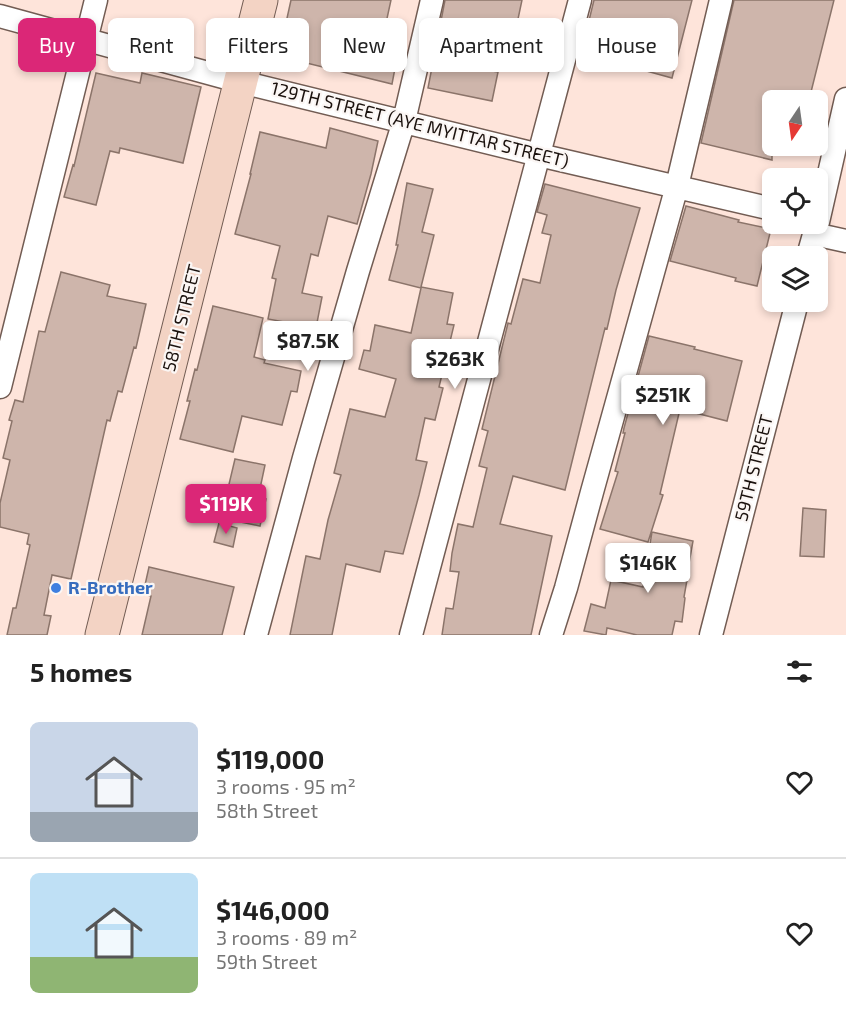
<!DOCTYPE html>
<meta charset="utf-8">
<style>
body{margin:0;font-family:"Exo 2",sans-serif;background:#f6f6f6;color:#222;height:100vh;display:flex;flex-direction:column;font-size:22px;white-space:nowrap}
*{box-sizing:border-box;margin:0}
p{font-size:20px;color:#767676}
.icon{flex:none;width:33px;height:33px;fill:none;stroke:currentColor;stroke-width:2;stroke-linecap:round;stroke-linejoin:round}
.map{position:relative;height:635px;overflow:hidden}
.side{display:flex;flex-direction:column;background:#fff;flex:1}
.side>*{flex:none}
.hud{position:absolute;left:18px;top:18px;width:810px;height:54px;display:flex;gap:12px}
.needle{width:39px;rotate:193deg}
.controls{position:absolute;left:762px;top:90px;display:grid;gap:12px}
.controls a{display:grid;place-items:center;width:66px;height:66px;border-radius:9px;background:#fff;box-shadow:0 3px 9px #0003;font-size:30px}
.price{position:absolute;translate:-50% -51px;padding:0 14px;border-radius:6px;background:#fff;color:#222;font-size:20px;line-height:39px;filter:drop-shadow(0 2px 3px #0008)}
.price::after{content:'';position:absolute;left:50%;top:36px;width:18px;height:14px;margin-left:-9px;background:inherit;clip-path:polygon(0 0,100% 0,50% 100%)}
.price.selected{background:#db2777;color:#fff}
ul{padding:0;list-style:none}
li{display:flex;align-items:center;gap:18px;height:150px;padding:0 30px}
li+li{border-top:2px solid #e0e0e0}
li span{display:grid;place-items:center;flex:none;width:168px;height:120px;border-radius:9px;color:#555}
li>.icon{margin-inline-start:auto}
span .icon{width:72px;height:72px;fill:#fffc;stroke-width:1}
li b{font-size:26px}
h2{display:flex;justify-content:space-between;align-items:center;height:72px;padding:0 30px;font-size:26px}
.pill{padding:0 21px;border-radius:9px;background:#fff;box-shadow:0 3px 9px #0003;font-size:21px;line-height:54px}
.pill.selected{background:#db2777;color:#fff}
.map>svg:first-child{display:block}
</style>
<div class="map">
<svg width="846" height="635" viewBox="0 0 846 635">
<rect width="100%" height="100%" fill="#fee4da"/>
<!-- building -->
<path fill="#ceb5ab" stroke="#8b746a" stroke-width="1.5" d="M291 0H391L378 60 396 63 392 84 282 57 286 42 282 41Z
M445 0H522L514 38 487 31 480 69 498 72 492 101 428 88Z
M594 0H692L672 78 581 53Z
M734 0H834L809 100H772V160L701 143Z
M96 73 140 83 142 73 201 87 183 163 120 148 119 153 110 151 96 205 64 197 73 165 74 166Z
M330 128 378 141 371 174 357 224 328 216 318 256 311 254 302 293 322 297 316 328 268 319 276 279 272 278 280 246 235 234 251 174H250L260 132 326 148Z
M407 183 433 189 422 232 434 235 421 287 453 293 447 324 454 325 439 387 443 388 435 420 425 418 416 460 427 462 419 495 403 554 385 551 380 572 346 564 332 635H290L306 556 320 559 328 520 341 475 334 473 350 409 385 417 396 379 359 369 364 350 370 351 375 325 411 333 421 288 389 280 398 245H396Z
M545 184 640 208 616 290 607 329 605 328 565 490 513 476 500 524 552 536 531 635H442L446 608 453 609 459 572 450 571 452 553 458 524 473 527 487 468 479 466 488 431 482 429 508 323 511 324 523 279 540 283 551 235 542 233 547 215 537 212Z
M686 206 739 220 738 222 771 229 757 286 735 281 736 278 670 261Z
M61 272 110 285 107 296 146 304 136 348 134 347 122 392 118 391 110 421 107 420 71 579 52 575 44 615 51 616 47 635H7L13 608H16L30 545 27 544 29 534 0 527V503L10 460 3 458 12 421 9 420 15 400 23 402 39 331 45 332Z
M213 306 263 318 254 357 265 360 264 363 301 371 297 392 291 391 282 425 242 416 233 452 180 439 190 401H187L195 369 197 370Z
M649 336 695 347 694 349 742 361 727 421 680 409 660 494 663 495 648 542 600 529 618 472 615 471 625 433H623L624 428Z
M235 459 265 465 258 498 266 499 260 526 221 518Z
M803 508 826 510 824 557 800 556Z
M219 523 237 528 233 547 214 542Z
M652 532 693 541 686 580H687L684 597 685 598 682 622 675 621 672 635H637L607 628 606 635 584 631 591 604 605 608 611 580 643 587Z
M149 567 234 587 222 635H142L151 596 143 594Z"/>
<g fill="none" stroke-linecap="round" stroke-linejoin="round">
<defs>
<path id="street" d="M0 16 241 82 539 155 772 209
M818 222 846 99
M814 234 846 241
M808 256 817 224
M0 387 96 0
M256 635 304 458 358 271 404 121 432 0
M411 635 580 0
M551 635 566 588 592 492 677 186 721 0
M711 635 797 302"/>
<path id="secondary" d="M102 635 261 0"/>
</defs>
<!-- street casing -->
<use href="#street" stroke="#725c53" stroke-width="25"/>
<!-- secondary casing -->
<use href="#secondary" stroke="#725c53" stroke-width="35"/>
<!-- street -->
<use href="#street" stroke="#fff" stroke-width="22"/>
<!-- secondary -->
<use href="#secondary" stroke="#f3d3c4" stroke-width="33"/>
</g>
<!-- markers -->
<circle fill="#3f7fe0" stroke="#fbf6f4" stroke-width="2" cx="56" cy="588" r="6"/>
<g text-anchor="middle" stroke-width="4.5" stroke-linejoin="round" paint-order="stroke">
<!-- street labels -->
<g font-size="18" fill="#1b120e" stroke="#fbf6f4">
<text transform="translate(420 125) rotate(14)" y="6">129TH STREET (AYE MYITTAR STREET)</text>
<text transform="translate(182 318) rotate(-76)" y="6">58TH STREET</text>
<text transform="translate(754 468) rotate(-76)" y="6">59TH STREET</text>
</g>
<!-- shop labels -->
<g font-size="18" font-weight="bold" fill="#366cbe" stroke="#fbf6f4" text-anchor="start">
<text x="68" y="594">R-Brother</text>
</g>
</g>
</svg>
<div class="controls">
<a><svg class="needle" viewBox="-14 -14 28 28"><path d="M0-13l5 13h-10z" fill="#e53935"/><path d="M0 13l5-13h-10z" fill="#767676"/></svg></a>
<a><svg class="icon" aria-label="locate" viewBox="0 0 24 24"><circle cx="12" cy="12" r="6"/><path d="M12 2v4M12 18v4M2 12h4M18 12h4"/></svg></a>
<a><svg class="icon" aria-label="layers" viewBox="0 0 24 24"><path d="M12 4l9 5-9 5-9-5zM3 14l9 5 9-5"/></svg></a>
</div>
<b class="price" style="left:308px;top:372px">$87.5K</b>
<b class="price" style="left:455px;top:390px">$263K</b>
<b class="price" style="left:663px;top:426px">$251K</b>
<b class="price selected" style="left:226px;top:535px">$119K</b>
<b class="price" style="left:648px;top:594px">$146K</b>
<div class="hud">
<a class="pill selected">Buy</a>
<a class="pill">Rent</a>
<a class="pill">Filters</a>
<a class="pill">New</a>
<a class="pill">Apartment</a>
<a class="pill">House</a>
</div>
</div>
<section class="side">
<h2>5 homes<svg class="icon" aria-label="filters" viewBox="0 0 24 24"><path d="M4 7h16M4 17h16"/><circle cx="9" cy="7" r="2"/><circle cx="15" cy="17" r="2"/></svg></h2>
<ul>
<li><span style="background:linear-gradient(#c9d6e8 75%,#9aa5b1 0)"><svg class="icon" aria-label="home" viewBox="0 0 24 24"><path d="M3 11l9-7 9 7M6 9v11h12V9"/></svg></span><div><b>$119,000</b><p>3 rooms · 95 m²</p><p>58th Street</p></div><svg class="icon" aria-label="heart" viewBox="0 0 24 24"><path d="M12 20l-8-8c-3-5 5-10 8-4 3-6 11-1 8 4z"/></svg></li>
<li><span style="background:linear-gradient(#bfe0f5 70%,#8fb573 0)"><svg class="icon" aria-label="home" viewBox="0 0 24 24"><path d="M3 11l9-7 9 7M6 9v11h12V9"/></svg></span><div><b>$146,000</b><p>3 rooms · 89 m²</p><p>59th Street</p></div><svg class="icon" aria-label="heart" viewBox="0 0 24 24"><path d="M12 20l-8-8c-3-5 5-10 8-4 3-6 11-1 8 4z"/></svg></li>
</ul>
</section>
